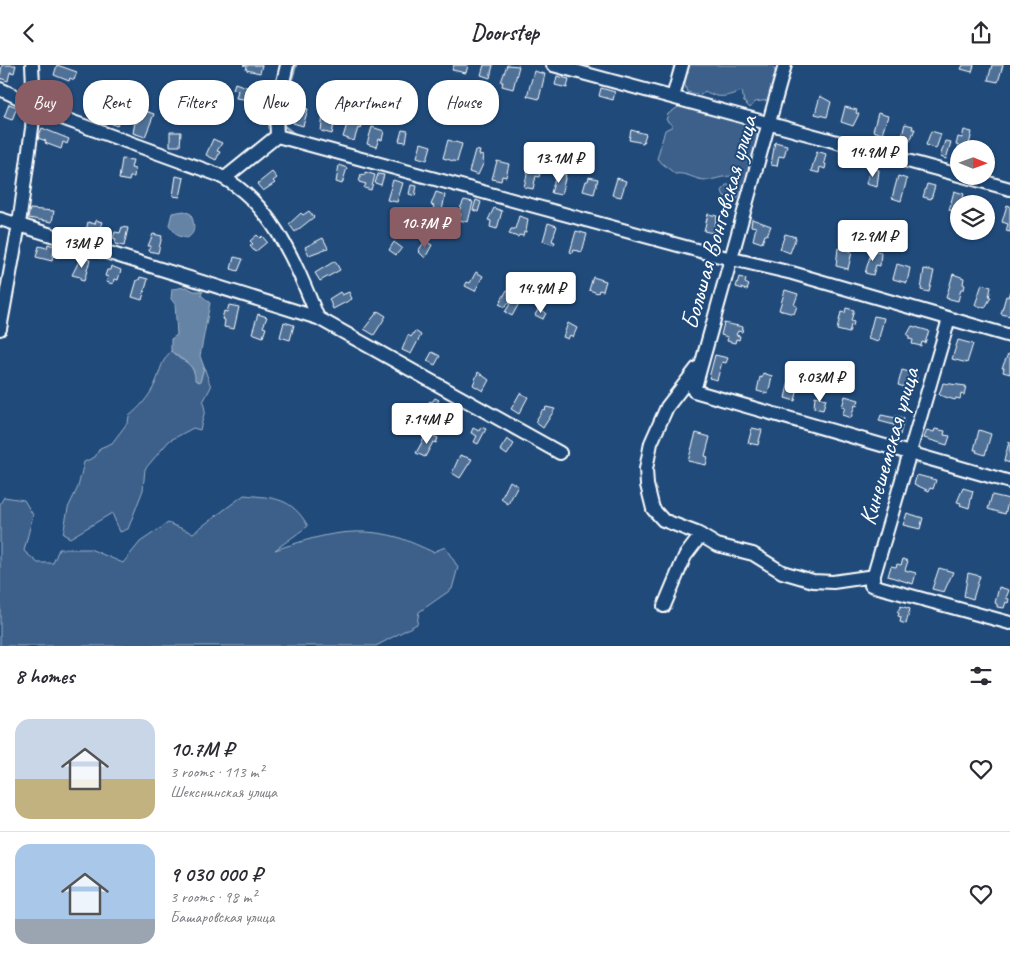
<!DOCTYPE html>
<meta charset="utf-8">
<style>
body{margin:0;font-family:Caveat,sans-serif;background:#f7f7f7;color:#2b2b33;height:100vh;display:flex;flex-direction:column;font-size:19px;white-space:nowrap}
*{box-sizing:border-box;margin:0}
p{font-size:16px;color:#7c7c81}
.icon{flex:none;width:28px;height:28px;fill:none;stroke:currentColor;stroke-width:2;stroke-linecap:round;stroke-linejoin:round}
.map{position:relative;height:581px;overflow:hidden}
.drawer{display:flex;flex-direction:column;background:#fff;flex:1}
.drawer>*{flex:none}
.top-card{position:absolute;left:15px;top:15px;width:500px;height:45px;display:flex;gap:10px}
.needle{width:32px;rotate:91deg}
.controls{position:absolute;left:950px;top:75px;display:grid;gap:10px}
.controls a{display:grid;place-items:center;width:45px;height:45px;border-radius:50%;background:#fff;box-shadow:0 1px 4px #0004;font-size:25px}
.price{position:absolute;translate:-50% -42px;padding:0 11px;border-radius:5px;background:#fff;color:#222;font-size:16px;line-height:32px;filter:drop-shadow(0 1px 2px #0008)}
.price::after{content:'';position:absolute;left:50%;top:30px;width:15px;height:11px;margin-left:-8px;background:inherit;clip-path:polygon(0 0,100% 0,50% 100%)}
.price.on{background:#8a5d65;color:#fff}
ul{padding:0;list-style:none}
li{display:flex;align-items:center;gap:15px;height:125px;padding:0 15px}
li+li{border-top:1px solid #e1e1e2}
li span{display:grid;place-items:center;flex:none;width:140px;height:100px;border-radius:15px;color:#555}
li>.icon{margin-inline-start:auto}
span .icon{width:60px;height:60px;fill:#fffc;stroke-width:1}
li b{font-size:21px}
h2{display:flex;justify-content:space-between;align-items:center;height:60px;padding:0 15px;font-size:21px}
.pill{padding:0 18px;border-radius:20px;background:#fff;box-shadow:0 1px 4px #0004;font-size:18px;line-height:45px}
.pill.on{background:#8a5d65;color:#fff}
header{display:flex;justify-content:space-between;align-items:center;height:65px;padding:0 15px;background:#fff;font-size:22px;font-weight:800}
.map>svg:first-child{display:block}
</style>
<header><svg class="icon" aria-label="back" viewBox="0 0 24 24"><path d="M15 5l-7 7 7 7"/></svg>Doorstep<svg class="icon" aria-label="share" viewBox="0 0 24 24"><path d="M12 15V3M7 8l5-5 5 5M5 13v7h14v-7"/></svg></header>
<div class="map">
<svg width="1010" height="581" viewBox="0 0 1010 581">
<rect width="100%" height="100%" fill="#1f4a7a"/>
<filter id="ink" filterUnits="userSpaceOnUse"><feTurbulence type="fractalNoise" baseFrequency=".02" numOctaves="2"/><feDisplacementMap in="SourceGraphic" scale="10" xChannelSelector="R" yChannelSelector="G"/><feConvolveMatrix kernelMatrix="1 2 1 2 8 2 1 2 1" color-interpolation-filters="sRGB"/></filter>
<g filter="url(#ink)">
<!-- green -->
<path fill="#3c618b" stroke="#9eb0c5" d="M688 0H773L777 13 769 35 755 37 750 43 744 37 742 26C727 31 719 35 705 26L701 30 687 27 684 16Z
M684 38 750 55C752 57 756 61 756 64 760 81 747 120 737 134L724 131 722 126 726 120H736L737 112C724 109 718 115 706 115 695 115 686 107 675 109L657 94 665 65 673 61 666 55 668 49Z
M171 286 180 294 189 298 200 317 204 302 211 322 203 337 205 345 200 365 193 363 169 376 145 404 143 425 128 464 120 467 112 448 70 473 63 469 68 443 78 422 84 397 95 392 100 383 112 378 128 357 129 351C139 343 148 333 154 321 161 307 159 299 171 286Z
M244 430C275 433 291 432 308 461L275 485C317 471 353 460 397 472 409 476 422 482 433 487L445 482 458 502 452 524 419 547 417 559 376 581H0V439L4 432 24 435 33 450 24 486 38 498H53L59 484H90L123 498 140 477 168 458 193 468Z"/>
<!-- water -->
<path fill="#6583a4" stroke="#a3b5c8" d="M184 146 191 149C194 158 197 168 187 173L178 171 169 160 172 148Z
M186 222 194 226H203L201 230 210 238 200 291 204 302 200 317 195 315C196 299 181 295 171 286V274L177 270 175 239 171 234 172 224Z"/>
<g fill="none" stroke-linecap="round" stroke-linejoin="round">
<!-- stream -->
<path stroke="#a3b5c8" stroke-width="2.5" d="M282 47 296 0
M282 53 284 61 297 71"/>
</g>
<!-- building -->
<path fill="#507197" stroke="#fff" d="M2 0H16L14 8 10 7 8 16 0 13Z
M57 0 77 7 74 15 70 13 69 16 54 10Z
M243 0H262L260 8 246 5 247 1Z
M454 0H468L466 8 452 5Z
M484 0H493L490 13 481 10Z
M507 0 519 1 513 24 502 21 503 17H501Z
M963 0H974L972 7 961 4Z
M992 0H1003L998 17 988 15Z
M534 6 545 9 539 34 527 31Z
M557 11 569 14 567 23 555 20Z
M235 18 255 25 252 35 236 33 238 25 233 24Z
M180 21H186V35L174 33V23H180Z
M601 23 615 27 613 35 599 31Z
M820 31 831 37 827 52 815 49Z
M9 39 17 42 12 55 4 52Z
M115 39 127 43 117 61 108 57Z
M298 41 308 44 303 61 293 58Z
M845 42 857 45 856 48 859 49 853 61 841 57Z
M139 44 154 49 145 72 133 68 135 57 137 58 140 51 137 50Z
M878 48 888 51 882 69 873 66Z
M323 50 339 54 338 60 334 59 332 69 321 66Z
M352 55 358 57V59L362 61 361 64 358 63 354 76 343 72 348 56 352 57Z
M905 59 913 61 912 64H915L910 76 901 74Z
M372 62 384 66 382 75 379 74 376 82 367 79Z
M42 63 69 74 67 79 63 77 61 84 45 78 46 76 38 73Z
M402 65 408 66 406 77 399 76Z
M631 65 646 69 643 78 629 75Z
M964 65 972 67 968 84H959V90L956 89 959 81 956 80 958 72 962 73Z
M931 66 941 69 936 84 926 80Z
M170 67H181L180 81H170Z
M213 74 222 78 217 86 220 87 216 95 206 90Z
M448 75 462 79 457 97 443 93Z
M945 76 951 77 946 94 940 92Z
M775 77 787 80 784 92 779 91 777 101 771 100Z
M421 78 431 81 427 95 417 92Z
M475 85 480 86 479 90 483 91 482 96 484 97 478 110 469 107Z
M817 86 826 89 824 98 826 99 825 104 820 102 819 108 811 106Z
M122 94 133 95 131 103 135 104 134 112H130L129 116 119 114Z
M497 96 509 99 506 112 502 111 501 116 492 114Z
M530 97 539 99 537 108 540 109 539 112 536 111 533 124 524 122Z
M339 100 347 103 342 119 336 117Z
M870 103 879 105 877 122 866 119Z
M272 107 277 113 273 116 275 118 263 126 257 119Z
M365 107 375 110 371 125 364 123 366 119 359 117 361 109 365 110Z
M557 107 566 110 561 130 551 128Z
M378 109 384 110 381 120 375 118Z
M176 111 184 113 180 132 173 131Z
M898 111 907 114 901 136 892 133Z
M589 112 598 114 594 129 583 126 586 116H588Z
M617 113 626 116 621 132 612 130Z
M393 115 403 118 397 137 387 135Z
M927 119 935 121 931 134 923 132Z
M411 120 417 121 415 131 409 129Z
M954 126 964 129 961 139H959V148L949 145Z
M436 127 445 130 441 151 432 148 434 141 431 140Z
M464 135 473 137 468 157 459 155 461 149 458 148Z
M476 135 481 137 478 147 473 145Z
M1007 140 1010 141V167L1006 166 1008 159 1002 157Z
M494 143 502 146 497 164 490 162 491 156 488 155Z
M30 144 54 146 52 157 28 153Z
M309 146 314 152 295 167 289 159 301 148 303 150Z
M708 149 717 151 713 168 704 166Z
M519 151 528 154 526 167H524L523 171 519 170 518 172 509 169 511 164H515Z
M752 154 771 161 767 170H765L762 178 753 175 756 162 751 161Z
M96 155 102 157 97 173 87 170 88 166H86L88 157 95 159Z
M548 158 557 161 552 176 555 177 554 180 543 176Z
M122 162 128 163 124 181 115 179 116 174 113 173 115 167 120 168Z
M576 166 587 169 582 187 574 185 573 188 570 187Z
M153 169 162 171 158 188 149 186 150 181H148Z
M785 169 796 172 790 188 780 184Z
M257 170 260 173 262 171 267 177 255 187 250 181 253 179 250 176Z
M323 173 328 183 309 190 305 182Z
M425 176 432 180 425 193 418 186Z
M394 177 402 183 396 190 389 185Z
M48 179 54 181 52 196 36 192 39 181 47 183Z
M838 183 852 187 848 204 836 201Z
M872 185 881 187 880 201 876 200 873 210 865 208Z
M81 192 90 195 84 216 80 215V212L72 210Z
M234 192 243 194 238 206 231 204Z
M335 196 340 205 320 216 315 208Z
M897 199 910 203 907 218 893 214Z
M111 201 121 205 118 215 114 214 113 219 106 217 108 212 105 211 107 205H110Z
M924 204 934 206 929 227 921 225Z
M476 207 483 211 475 226 465 221 467 217 470 218Z
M953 209 964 213 963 219 965 220 964 224H961L958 236 946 233Z
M140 212 148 214 142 235 132 232 137 215H139Z
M593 212 606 216 603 226 599 225 598 228 589 225Z
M739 212 746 214 745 218 749 220 747 225 736 222Z
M982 219 991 222 989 232H991L985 243 975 240Z
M507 225 522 233 512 251 505 247 510 239 508 238 505 242 499 239Z
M785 225 798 229 794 240 797 241 794 249 779 245Z
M1010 226V251L1001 249 1006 231 1008 232Z
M340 227 342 230 349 227 352 234 333 244 329 234Z
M229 240 239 242 234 264 224 262 225 255 222 254 224 246 227 247Z
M539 243 546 248 543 254 535 250Z
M846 243 854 245 851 256 854 257 853 261 851 260 849 268 837 265 841 247 845 248Z
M378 246 386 251 374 270 364 264Z
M258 249 267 252 263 262 266 263 263 272 252 268Z
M874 251 884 253 878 277 868 274Z
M284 257 294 260 290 275 280 272Z
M568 258 577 263 573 272 570 270 568 274 563 272Z
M724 258 743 262 742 267 738 266 736 270 740 271 739 275 736 274 735 278 727 276 728 272 721 270Z
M912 261 929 266 925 278 922 277 921 281 912 279 913 275 909 274V271L907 270Z
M415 266 421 270 411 289 402 285 408 270 411 272Z
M958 275 973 279 967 298 952 294Z
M432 287 440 291 435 300 427 296Z
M1008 289 1010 290V309L1003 307 1004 303H1002Z
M715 290 728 293 726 298 722 297 717 315 709 313Z
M902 305 913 308 912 311 917 312 914 321 909 320 908 323 898 320Z
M478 307 489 315 483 326 473 320Z
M763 308 772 311 768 329 757 326 760 312 762 313Z
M789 316 799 319 795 336 785 333Z
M943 318 966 321 964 330 961 329 960 334 956 333 955 335 939 330Z
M520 328 528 332 519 349 511 344Z
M815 331 826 334 823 345 814 343Z
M845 331 859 335 857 341 855 340 851 353 842 350 845 343 842 342Z
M435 333 439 335 431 348 427 346 430 341 427 339 430 336 432 337Z
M546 342 555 344 543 363 535 357 543 344 545 345Z
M881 350 896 353V351L904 353 900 370 892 368 894 360 879 356Z
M481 362 486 364 478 379 474 377 477 371 471 368 473 363 479 366Z
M752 363 762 365 758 380 748 378Z
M935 364 945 366 944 370 950 371 947 380 924 373 927 365 934 367Z
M979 365 991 369 985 390 976 387 977 385H974Z
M427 368 438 373 436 378 433 377 425 392 416 388Z
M696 368 710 372 705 391 708 392 706 400 688 396Z
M507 374 514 379 507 390 500 385Z
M1009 377H1010V398L1004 396Z
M460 390 472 394 460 413 452 408Z
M917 410 936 415 933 424 930 423 929 426 914 419Z
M510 416 518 421 508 439 501 434Z
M963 423 973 426 969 443 960 440 961 438 957 437Z
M992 430 1009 434 1005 449 988 444Z
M907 448 923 453 920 464 903 460Z
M903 494 908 496 905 505 916 508 913 519 888 511 891 501 896 502 897 499 901 500Z
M939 503 953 507 944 527 932 524Z
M968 508 980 511 973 534 964 531Z
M999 522 1009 525 1006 533 1009 534 1008 538 1006 537 1004 543 997 542V539L995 538Z
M901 541 910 544 906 559 900 557 901 552 898 551 899 548 897 547Z"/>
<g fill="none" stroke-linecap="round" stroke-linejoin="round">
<defs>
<path id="minor" d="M553 0 959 110
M785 0 694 326 1010 417
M0 24 62 53 216 109C272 135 296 200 318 253
M673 32 682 0
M277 71 276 47 287 0
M963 111 1010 124
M225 113 277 71 711 189 792 208 1010 271
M0 154 318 253 560 388
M949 254 871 520 1010 558
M0 264 19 159 32 63 34 38 32 0
M697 303 667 342 651 378 646 404 647 420 653 444 663 455 697 468 717 480 753 489 782 507 813 516 833 517 874 511
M664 541 685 491 701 470"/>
</defs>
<!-- minor casing -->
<use href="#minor" stroke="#fff" stroke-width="16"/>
<!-- minor -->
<use href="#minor" stroke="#1f4a7a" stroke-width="12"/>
</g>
</g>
<g text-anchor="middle" stroke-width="4" stroke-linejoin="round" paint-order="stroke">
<!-- street labels -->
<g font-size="25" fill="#fff" stroke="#1f4a7a">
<text transform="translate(718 157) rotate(-74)" y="9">Большая Вонговская улица</text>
<text transform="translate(888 381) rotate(-74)" y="9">Кинешемская улица</text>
</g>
</g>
</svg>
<div class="controls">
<a><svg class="needle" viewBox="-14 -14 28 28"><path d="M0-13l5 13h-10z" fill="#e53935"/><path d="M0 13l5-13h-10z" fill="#7c7c81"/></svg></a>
<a><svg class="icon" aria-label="layers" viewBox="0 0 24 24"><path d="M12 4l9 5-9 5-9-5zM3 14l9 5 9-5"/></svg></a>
</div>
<b class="price" style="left:873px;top:113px">14.9M ₽</b>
<b class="price" style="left:559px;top:119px">13.1M ₽</b>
<b class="price on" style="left:425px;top:184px">10.7M ₽</b>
<b class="price" style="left:873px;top:197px">12.9M ₽</b>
<b class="price" style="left:82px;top:204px">13M ₽</b>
<b class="price" style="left:541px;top:249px">14.9M ₽</b>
<b class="price" style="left:820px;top:338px">9.03M ₽</b>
<b class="price" style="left:427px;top:380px">7.14M ₽</b>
<div class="top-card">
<a class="pill on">Buy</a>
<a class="pill">Rent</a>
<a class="pill">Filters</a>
<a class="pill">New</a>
<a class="pill">Apartment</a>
<a class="pill">House</a>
</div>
</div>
<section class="drawer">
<h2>8 homes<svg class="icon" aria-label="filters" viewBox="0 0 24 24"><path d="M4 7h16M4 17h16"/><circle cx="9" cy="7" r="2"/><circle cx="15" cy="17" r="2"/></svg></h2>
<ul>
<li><span style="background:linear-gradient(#c9d6e8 60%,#c2b280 0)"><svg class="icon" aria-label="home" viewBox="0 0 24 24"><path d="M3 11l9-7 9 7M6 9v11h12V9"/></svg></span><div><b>10.7M ₽</b><p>3 rooms · 113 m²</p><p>Шекснинская улица</p></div><svg class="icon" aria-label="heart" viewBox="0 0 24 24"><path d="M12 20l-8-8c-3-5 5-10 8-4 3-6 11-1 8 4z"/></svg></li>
<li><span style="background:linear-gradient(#a9c7e8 75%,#9aa5b1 0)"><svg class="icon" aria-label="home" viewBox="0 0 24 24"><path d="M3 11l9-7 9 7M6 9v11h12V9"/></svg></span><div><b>9 030 000 ₽</b><p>3 rooms · 98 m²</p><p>Башаровская улица</p></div><svg class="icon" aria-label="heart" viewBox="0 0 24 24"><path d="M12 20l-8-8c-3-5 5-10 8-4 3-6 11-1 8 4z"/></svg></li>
</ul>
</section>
